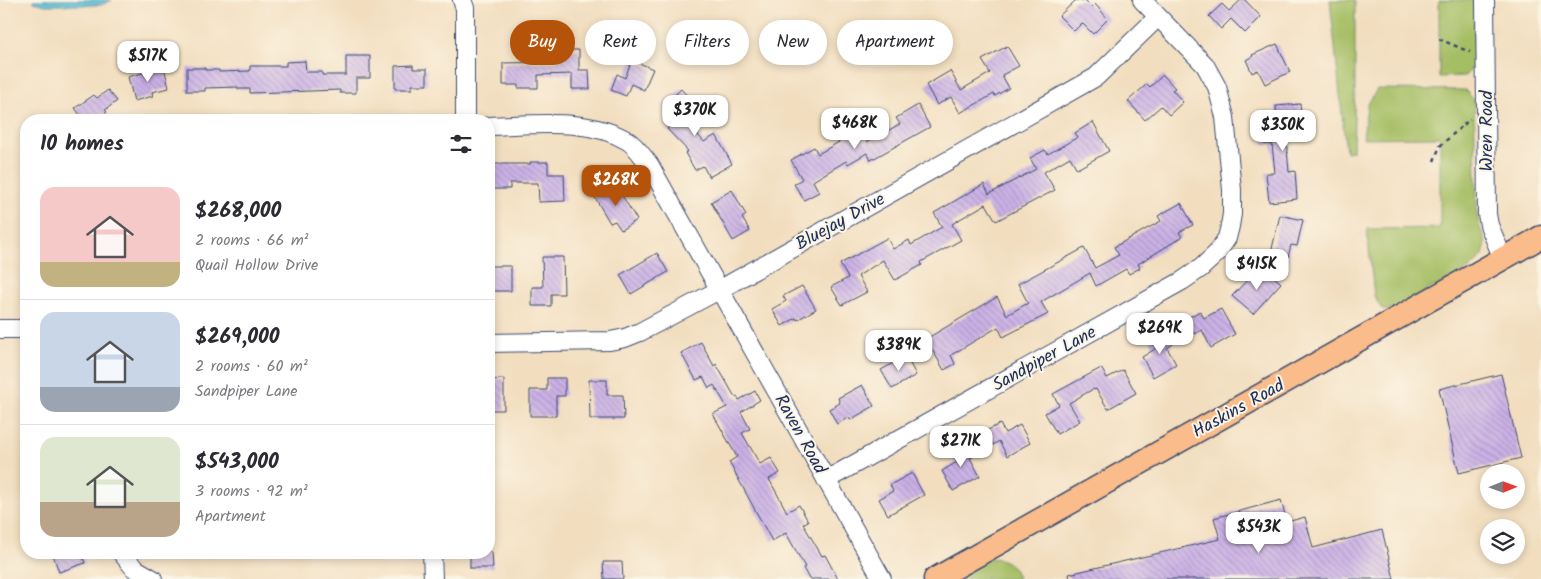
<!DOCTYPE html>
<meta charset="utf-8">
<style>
body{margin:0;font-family:Kalam,sans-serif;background:#f7f7f7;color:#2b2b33;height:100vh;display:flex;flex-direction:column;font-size:19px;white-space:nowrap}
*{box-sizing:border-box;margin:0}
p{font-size:16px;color:#7c7c81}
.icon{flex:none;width:28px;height:28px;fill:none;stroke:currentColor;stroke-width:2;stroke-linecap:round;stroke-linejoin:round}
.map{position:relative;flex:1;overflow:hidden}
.panel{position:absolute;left:20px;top:114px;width:475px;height:445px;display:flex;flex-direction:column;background:#fff;border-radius:20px;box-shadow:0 2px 8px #0003}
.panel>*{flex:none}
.banner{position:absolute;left:510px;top:20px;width:475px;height:45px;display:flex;gap:10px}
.needle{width:32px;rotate:89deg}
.tools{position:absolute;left:1480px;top:464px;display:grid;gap:10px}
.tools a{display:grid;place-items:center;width:45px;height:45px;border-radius:50%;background:#fff;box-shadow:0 2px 8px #0003;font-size:25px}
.price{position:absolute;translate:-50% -42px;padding:0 11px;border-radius:10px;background:#fff;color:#222;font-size:16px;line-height:32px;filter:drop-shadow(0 1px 2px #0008)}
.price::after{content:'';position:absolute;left:50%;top:30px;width:15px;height:11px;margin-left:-8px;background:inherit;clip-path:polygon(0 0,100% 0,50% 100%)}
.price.active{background:#b45309;color:#fff}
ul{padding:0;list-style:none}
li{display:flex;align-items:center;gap:15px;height:125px;padding:0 20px}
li+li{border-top:1px solid #e1e1e2}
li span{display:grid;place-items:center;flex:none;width:140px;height:100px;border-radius:15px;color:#555}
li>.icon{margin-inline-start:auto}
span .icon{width:60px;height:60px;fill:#fffc;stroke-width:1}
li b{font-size:21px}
h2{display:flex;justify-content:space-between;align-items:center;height:60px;padding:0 20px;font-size:21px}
.pill{padding:0 18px;border-radius:22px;background:#fff;box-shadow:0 2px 8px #0003;font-size:18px;line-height:45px}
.pill.active{background:#b45309;color:#fff}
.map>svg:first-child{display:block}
</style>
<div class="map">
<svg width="1541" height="579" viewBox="0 0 1541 579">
<defs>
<pattern id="building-back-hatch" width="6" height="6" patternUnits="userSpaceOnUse" patternTransform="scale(1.25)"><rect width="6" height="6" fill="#ccb2e7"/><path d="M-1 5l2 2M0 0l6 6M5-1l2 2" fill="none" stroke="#a591be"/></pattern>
</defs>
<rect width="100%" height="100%" fill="#fcf5e5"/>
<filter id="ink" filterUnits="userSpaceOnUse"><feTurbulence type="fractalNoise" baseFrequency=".02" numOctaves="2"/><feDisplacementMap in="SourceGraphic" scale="10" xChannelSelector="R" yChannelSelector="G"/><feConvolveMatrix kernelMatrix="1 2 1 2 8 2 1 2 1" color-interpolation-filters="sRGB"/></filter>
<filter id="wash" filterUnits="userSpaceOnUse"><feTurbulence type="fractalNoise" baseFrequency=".0096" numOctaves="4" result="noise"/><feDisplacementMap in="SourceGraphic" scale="20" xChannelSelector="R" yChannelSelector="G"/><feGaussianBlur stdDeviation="1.12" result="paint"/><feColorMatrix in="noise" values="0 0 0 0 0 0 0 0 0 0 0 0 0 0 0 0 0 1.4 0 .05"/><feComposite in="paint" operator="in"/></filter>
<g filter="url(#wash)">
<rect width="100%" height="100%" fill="#f2debf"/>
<!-- green -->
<path fill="#a4be64" stroke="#607661" d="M1330 0H1355V89L1353 151 1346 152Z
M1439 0H1474V66L1465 76 1439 77Z
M1377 89 1465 90 1474 100 1477 215 1481 231 1486 243 1483 255 1471 268 1387 311 1381 308 1374 296 1367 229 1440 228V137L1363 138 1367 106Z
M990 558C1005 558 1015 565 1018 579H958Z"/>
<!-- water -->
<path fill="#57bed4" stroke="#397699" d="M33 0H112L101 5H45L34 2Z"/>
<g id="blocks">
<!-- building -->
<path fill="url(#building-back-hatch)" d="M1076 0H1085L1092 7 1095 4 1108 19 1093 34 1082 23 1074 31 1059 16Z
M1241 0H1245L1261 17 1245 33 1231 19 1221 29 1209 16 1222 4 1229 11Z
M1277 44 1290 72 1265 84 1258 70 1252 73 1246 60 1253 56 1252 55Z
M1007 46 1019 66 1002 75 1009 88 995 96 994 94 960 113 951 97 937 105 926 85 950 71 961 90 990 73 982 60Z
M557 50H579V70H589L590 89H572V74L538 75V88H518V85H503V63L558 62Z
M346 56H370V78H356V93H340V90L250 93V89H238V87L205 88V91H187V68H205V70H219V72L250 71V66H286V62L305 61 306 72H322V75H346Z
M632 60 653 69 644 90 631 84 626 96 611 90 617 74 625 78Z
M413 65V69H427V85H412V89H395V66Z
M164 67 169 88 152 92 153 96 134 101 128 77Z
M1163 75 1175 88 1172 90 1183 102 1169 115 1161 106 1145 120 1128 101 1147 84 1150 87Z
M681 89 699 109 686 121 704 142 716 135 732 164 709 177 703 166 695 170 685 153 688 151 667 129 676 120 663 106Z
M108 90 117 101 105 110 107 112 97 120H84L75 108 94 95 97 98Z
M1300 104 1303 136 1286 137 1289 172 1295 171 1297 199 1269 202 1266 173H1275L1272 144H1264L1263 127 1277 126 1276 106Z
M918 105 930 127 871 160 867 153 848 164 846 161 813 181 819 192 804 200 794 184 802 179 791 160 814 147 818 154 860 130 867 142 900 124 896 118Z
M1093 122 1109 151 1077 169 1070 157 1044 172 1055 190 996 221 986 204 960 219 952 224 961 240 921 262 922 265 895 280 883 260 858 276 867 292 842 305 831 287 848 278 840 264 887 238 893 249 909 240 911 245 942 227 934 213 984 184 989 194 1036 169 1030 158 1045 150 1048 154 1078 137 1075 133Z
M530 162H548V174H564L565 201 539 202 538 183H510V189H490V185H489V170H491L490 164H530Z
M615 184 637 220 621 230 615 221 610 223 594 196Z
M732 190 746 215 742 218 750 231 733 241 711 202Z
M1181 203 1193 225 1179 232 1182 237 1138 264 1140 268 1129 274 1126 269 1096 286 1090 273 1041 302 1048 314 1003 337 998 327 951 355 955 364 944 370 926 339 997 297 1007 315 1028 303 1018 284 1084 248 1095 268 1119 255 1114 247 1161 221 1158 216Z
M1280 215 1303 220 1297 246 1291 245 1287 261 1270 257Z
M657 253 668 272 631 294 620 275Z
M542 257H563L564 294H551V306H532V287H543Z
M489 266H511V291H489Z
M1265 269 1281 283 1253 314 1232 296 1250 277 1255 281Z
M802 286 816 309 797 320 796 318 782 326 772 309 786 301 783 296Z
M1221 309 1235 334 1211 348 1202 330 1194 334 1186 319 1200 311 1204 318Z
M1166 331 1173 344 1167 348 1176 364 1153 377 1142 357 1155 349 1150 340Z
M701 342 714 366 716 364 735 397 737 396 739 400 755 391 760 400 741 412 750 429 742 433 760 464 771 458 780 473 769 479 787 512 799 505 808 521 803 524 822 556 825 555 838 579H809L803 568 805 567 786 533 772 541 729 462 737 457 713 414 727 407 714 385 709 388 703 377 696 380 681 353Z
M906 356 916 375 892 389 881 370Z
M1101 368 1107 378 1123 370 1136 393 1108 409 1096 389 1094 390 1093 389 1069 403 1080 421 1057 434 1045 413 1059 405 1053 394Z
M1501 374 1521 458 1459 473 1439 389Z
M547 378H565V396H556V416H530V390H547Z
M504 379V410H489V380Z
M589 380H607V395H623L624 419H590Z
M862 385 874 406 850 420 849 417 837 424 829 409 840 403 838 398Z
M1000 424 1005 433 1020 425 1030 443 1007 456 999 441 993 445 986 431Z
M965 442 973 457 970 458 980 476 953 491 942 471 957 462 950 450Z
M912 473 924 495 888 515 879 499 893 491 890 485Z
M1281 500 1287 522 1305 517 1313 548 1382 530 1394 579H1070L1069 574 1220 539 1214 518Z
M60 552H81L85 563 59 572 53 555Z
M470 552H492L493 568H470Z
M603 562H622L623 579H604Z"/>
</g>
</g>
<g filter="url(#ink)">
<use href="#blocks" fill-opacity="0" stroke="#3b496d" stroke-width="1"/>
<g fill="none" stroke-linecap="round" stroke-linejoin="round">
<defs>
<path id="minor" d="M462 0 465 8V120
M1485 0 1487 214 1489 225 1503 259
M489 126C534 125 588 117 628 141 636 146 643 157 649 164L882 579
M0 329H26
M489 343 610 341 625 338 640 332 719 290 1096 77 1158 17
M826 480 1182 281 1201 268 1217 253 1227 238 1230 226 1232 214V190L1225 117 1217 87 1205 65 1142 0
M121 552 134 568 153 579
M432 552 433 579"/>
<path id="major" d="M935 579 1541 237"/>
</defs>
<!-- minor casing -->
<use href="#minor" stroke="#3b496d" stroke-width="20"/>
<!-- major casing -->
<use href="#major" stroke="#3b496d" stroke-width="25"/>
<!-- path -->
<path stroke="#3b496d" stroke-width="2.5" stroke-dasharray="4 4" stroke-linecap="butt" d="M1439 39 1470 52
M1434 161 1440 146 1470 119"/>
<!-- minor -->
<use href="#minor" stroke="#fff" stroke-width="18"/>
<!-- major -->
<use href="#major" stroke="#f9bc8a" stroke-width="22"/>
</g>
</g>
<g text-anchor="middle" stroke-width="4" stroke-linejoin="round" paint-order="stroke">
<!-- street labels -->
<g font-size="18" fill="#1b2f5e" stroke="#fcf5e5">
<text transform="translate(1486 131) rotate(-90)" y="6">Wren Road</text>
<text transform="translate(840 221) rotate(-29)" y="6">Bluejay Drive</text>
<text transform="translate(1044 358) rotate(-29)" y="6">Sandpiper Lane</text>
<text transform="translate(1238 408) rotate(-29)" y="6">Haskins Road</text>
<text transform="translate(801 434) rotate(61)" y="6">Raven Road</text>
</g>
</g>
</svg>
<div class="tools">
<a><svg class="needle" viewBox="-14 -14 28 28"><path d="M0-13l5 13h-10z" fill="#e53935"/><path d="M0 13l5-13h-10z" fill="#7c7c81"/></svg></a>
<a><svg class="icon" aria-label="layers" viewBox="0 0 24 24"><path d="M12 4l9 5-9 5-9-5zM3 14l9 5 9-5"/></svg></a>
</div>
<b class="price" style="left:148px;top:83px">$517K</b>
<b class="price" style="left:695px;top:137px">$370K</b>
<b class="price" style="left:855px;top:150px">$468K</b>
<b class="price" style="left:1283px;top:152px">$350K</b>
<b class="price active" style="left:616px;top:207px">$268K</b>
<b class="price" style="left:1257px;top:291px">$415K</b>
<b class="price" style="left:1160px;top:355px">$269K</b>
<b class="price" style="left:899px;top:372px">$389K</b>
<b class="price" style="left:961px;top:468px">$271K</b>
<b class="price" style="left:1259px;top:554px">$543K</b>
<div class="banner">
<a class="pill active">Buy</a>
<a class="pill">Rent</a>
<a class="pill">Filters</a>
<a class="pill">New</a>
<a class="pill">Apartment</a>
</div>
<section class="panel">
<h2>10 homes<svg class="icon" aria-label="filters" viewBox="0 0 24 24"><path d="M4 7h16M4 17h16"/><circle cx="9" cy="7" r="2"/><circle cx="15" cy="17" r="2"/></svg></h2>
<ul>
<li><span style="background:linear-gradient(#f6c9c9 75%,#c2b280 0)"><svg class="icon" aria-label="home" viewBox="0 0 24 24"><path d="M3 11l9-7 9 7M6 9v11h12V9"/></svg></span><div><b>$268,000</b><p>2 rooms · 66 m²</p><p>Quail Hollow Drive</p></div></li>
<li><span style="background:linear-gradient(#c9d6e8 75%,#9aa5b1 0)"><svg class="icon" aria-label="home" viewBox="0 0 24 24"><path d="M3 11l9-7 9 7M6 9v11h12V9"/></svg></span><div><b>$269,000</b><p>2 rooms · 60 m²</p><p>Sandpiper Lane</p></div></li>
<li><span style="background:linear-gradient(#dfe7d0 65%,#b9a48a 0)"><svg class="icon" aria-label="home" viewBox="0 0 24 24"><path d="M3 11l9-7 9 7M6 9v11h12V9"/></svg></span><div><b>$543,000</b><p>3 rooms · 92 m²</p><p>Apartment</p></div></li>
</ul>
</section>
</div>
